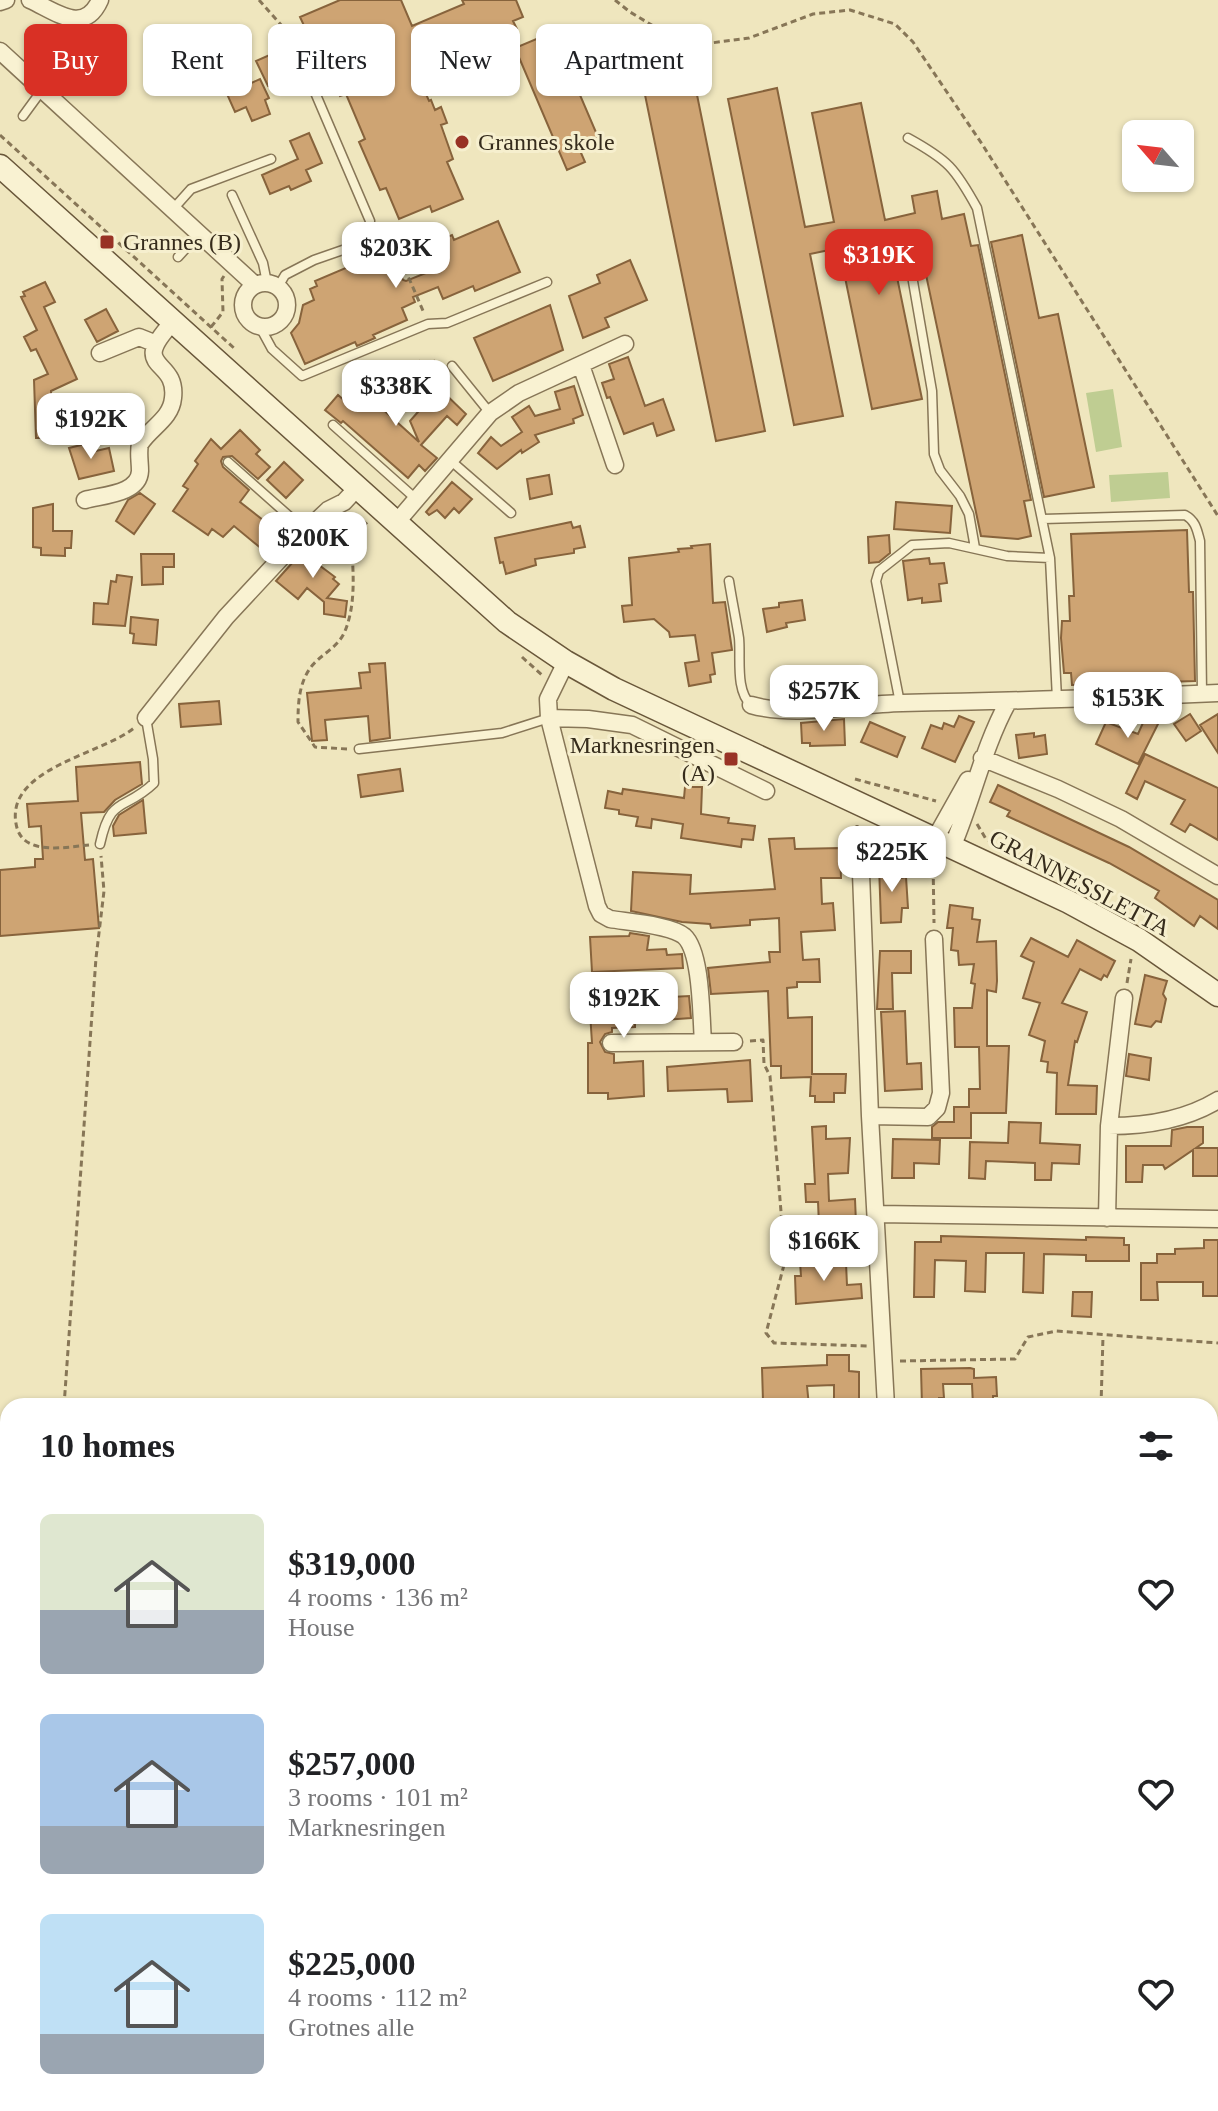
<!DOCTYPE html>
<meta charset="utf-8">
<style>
body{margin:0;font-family:"Times New Roman",serif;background:#f6f6f6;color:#202124;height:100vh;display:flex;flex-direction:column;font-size:30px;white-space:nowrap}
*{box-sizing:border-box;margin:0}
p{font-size:26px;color:#757577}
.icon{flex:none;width:44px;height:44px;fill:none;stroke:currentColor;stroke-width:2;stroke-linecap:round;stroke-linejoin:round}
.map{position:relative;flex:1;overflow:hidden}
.panel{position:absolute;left:0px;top:1398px;width:1218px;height:714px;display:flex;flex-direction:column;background:#fff;border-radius:24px 24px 0 0;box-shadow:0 2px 6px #0004}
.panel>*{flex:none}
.top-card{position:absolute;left:24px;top:24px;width:800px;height:72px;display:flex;gap:16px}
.needle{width:52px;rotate:298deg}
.tools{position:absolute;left:1122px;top:120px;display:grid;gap:16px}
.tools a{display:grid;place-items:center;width:72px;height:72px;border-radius:12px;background:#fff;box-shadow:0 2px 6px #0004;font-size:40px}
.price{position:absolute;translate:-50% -68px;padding:0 18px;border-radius:16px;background:#fff;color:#222;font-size:26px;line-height:52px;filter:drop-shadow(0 2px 4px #0008)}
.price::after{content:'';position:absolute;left:50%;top:48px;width:24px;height:18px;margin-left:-12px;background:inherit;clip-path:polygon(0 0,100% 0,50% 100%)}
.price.on{background:#d93025;color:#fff}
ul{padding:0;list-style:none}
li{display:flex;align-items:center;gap:24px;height:200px;padding:0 40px}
li span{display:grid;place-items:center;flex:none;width:224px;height:160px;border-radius:12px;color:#555}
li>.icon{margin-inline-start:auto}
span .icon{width:96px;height:96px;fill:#fffc;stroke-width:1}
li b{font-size:34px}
h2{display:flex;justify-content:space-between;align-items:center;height:96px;padding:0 40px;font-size:34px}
.tag{padding:0 28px;border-radius:12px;background:#fff;box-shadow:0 2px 6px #0004;font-size:28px;line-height:72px}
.tag.on{background:#d93025;color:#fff}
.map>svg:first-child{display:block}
</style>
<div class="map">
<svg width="1218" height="2111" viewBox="0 0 1218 2111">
<rect width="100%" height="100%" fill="#efe6be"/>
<!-- green -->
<path fill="#bfcd92" d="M1113 389 1122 447 1096 452 1086 393Z
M1168 472 1170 498 1111 502 1109 475Z"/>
<!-- water -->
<path fill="#a2c0bb" stroke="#698e89" stroke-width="2" d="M217 2104H706L696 2111H213Z"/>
<!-- building -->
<path fill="#cea473" stroke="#87633c" stroke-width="2" d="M340 0H401L412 26 464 4 462 0H516L523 17 513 21 517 29 484 43 486 49 471 56 468 50 459 54 458 51 415 69 429 101 431 100 435 110 441 107 447 123 441 125 453 159 447 162 463 199 432 212 430 206 399 219 386 188 380 190 359 142 365 139 346 94 340 96 334 81 339 79 322 39 312 43 300 17Z
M553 32 598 137 578 146 585 162 567 170 515 48Z
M274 53 285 78 268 86 256 61Z
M260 79 269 98 265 100 270 114 252 121 246 107 235 112 227 94Z
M694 80 765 431 716 441 644 90Z
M777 88 805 227 834 222 812 113 861 103 885 220 915 213 912 196 937 191 942 219 964 214 971 246 978 245 1031 500 1024 501 1031 536 1018 539 981 536 917 232 889 238 922 399 872 409 839 248 810 254 843 416 794 425 728 99Z
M309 133 322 163 306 170 311 181 291 190 289 186 270 194 262 175 298 159 290 141Z
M498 221 520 272 475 291 473 286 443 299 438 287 413 297 415 302 402 308 407 320 373 335 375 338 357 346 355 342 305 364 291 333 299 323 303 305 314 300 310 289 317 286 315 281 355 264 357 269 392 254 403 280 406 281 431 271 421 248 452 235 454 240Z
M1022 235 1039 318 1058 314 1094 487 1044 497 991 242Z
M630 260 647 300 605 318 609 327 583 338 569 296 600 283 597 275Z
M45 282 55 302 44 307 77 379 51 391 53 438H36L34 380 48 374 36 349 31 351 24 337 37 330 21 297 25 296 23 292Z
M550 305 563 350 493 381 474 338Z
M106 309 118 331 97 342 85 320Z
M628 357 645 406 663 399 674 430 657 436 653 423 624 434 610 397 607 398 602 383 614 379 609 364Z
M419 361 422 367 434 361 440 376 415 386 414 383 396 390 389 374Z
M574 386 583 415 573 419 574 423 535 435 539 442 522 453 521 450 497 469 478 453 491 437 501 446 522 432 512 417 529 406 535 416 560 409 555 392Z
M439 388 466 414 457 425 447 416 421 445 437 458 425 471 419 465 408 478 343 421 341 423 325 410 338 395 346 402 355 391 364 398 367 395 419 442 410 421Z
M240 430 260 450 256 454 270 467 258 479 232 456 223 457 221 461 223 467 249 490 240 502 272 527 280 517 293 529 269 555 234 526 223 537 212 529 208 535 173 511 188 489 183 486 198 464 195 461 211 439 221 449Z
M89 443 91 452 109 448 114 471 79 479 69 448Z
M284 462 303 480 286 498 267 480Z
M549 475 552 494 530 499 527 479Z
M452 482 472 499 459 513 454 508 445 518 437 510 429 515 426 512Z
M140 493 155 504 134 534 116 521 128 500Z
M896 502 952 506 950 533 894 529Z
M53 504V531H72L71 548H65V556L41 555V548L33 547V508Z
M571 522 573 528 580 526 585 547 574 549V553L535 559 536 565 506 574 503 562 500 563 495 538Z
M1187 530 1189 592H1193L1195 681 1072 685 1071 673H1064L1061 638 1062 621H1070L1069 596H1074L1071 534Z
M889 535 890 553 879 562 869 563 868 537Z
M310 543 326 556 319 565 335 577 333 579 339 584 327 598 347 601 345 617 324 614V602L307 588 298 599 276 581Z
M710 544 713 603 725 602 732 650 712 653 715 674 710 675 711 682 689 686 685 663 699 661 695 635 670 637 669 632 654 619 624 622 622 606 632 605 629 558 679 552 678 549 692 548 691 546Z
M141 554H174V567H163V584L142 585Z
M929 558 930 564 944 563 947 583 939 584 941 601 922 603V598L908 600 903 561Z
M117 575 132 577 125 626 93 624 94 603 108 604 111 581 116 582Z
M802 600 805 620 786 623 787 627 767 632 763 609 779 607V603Z
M131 617 158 620 156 645 133 643 134 634 130 633Z
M385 663 390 738 370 741 368 716 325 720 327 740 312 741 307 693 361 688 359 673 370 672 369 664Z
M219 701 221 724 181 727 179 704Z
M1190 714 1201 731 1186 741 1174 724Z
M1218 714V753L1200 725Z
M959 716 974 722 955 762 922 748 931 725 942 729 944 723 954 727Z
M1146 716 1159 722 1138 764 1096 744 1106 722 1138 734Z
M844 719 845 745 810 746V743H802L801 723Z
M870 722 905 737 897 757 861 742Z
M1034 733V737L1045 735 1047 754 1019 758 1016 735Z
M1145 754 1218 788V840L1190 824 1185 832 1171 824 1185 800 1145 781 1137 799 1126 793Z
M140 762 142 784 115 800 104 812 81 813 85 860 93 859 99 928 0 936V870L35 867V859H43L41 826 29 827 27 804 78 801 76 767Z
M400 769 403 791 361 797 358 775Z
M998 785 1129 847 1218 900V929L1200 916 1194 926 1155 898 1159 891 1109 863 1007 816 1010 811 990 802Z
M685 787H702L701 814 729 818 728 823 755 826 753 840 742 839 741 847 681 838 683 824 652 819 651 828 636 826 638 817 619 814V810L605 808 608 791 622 794 623 789 684 798Z
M143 800 146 833 114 836 113 826 119 815Z
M794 838 795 849 840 848 841 878H821L822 904 833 903 835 930 801 932 803 960 819 959 820 982H797V987L787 988 788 1018 812 1017V1074H846L845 1093H834V1102H815V1096H810L811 1077 781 1078V1066H771L768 991 711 994 708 968 770 962 769 952H780L779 918 750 920V925L711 928 710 924 682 922 631 911 633 872 691 875 690 894 775 889 769 839Z
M898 864 900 878 906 877 908 908H902L901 922 881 923 879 865Z
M950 905 973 908 972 919 980 920 977 942 996 941 997 981 996 992 987 990V1046H1009L1006 1113H971V1138H932V1127L938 1122H954V1107H969V1089H980L979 1047H955L954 1008H972L975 984 971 983 974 964 959 965 958 951 951 950 953 928H947Z
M630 933 649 936 647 950 666 949 667 955 682 954 683 968 592 972 590 937 629 936Z
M1031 938 1068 957 1077 940 1115 961 1107 977 1104 975 1101 980 1080 969 1062 1003 1087 1012 1077 1042 1075 1041 1068 1085 1097 1086 1096 1114H1056L1057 1073 1047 1072 1048 1062 1041 1061 1045 1041 1029 1035 1040 1003 1023 998 1034 962 1021 956Z
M880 951H911V973H892L893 1009H877Z
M1145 975 1167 981 1163 994 1166 999 1161 1022 1156 1021 1151 1027 1135 1024Z
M651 993 652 998 689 996 691 1018 664 1020V1013L641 1014V1022H635V1027L612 1028V1032L605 1034 600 1042 605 1052 614 1054V1063L643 1061 644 1096 608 1099V1093H588V1043H592L589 997Z
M905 1011 907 1064 921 1063 922 1089 885 1091 881 1012Z
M1129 1054 1151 1058 1149 1080 1126 1076Z
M750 1060 752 1101 728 1102 727 1089 668 1091 667 1067Z
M1009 1122 1041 1123 1040 1143 1080 1145 1079 1164 1052 1163 1051 1180H1035V1163L986 1161 985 1179 969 1178 970 1142 1008 1143Z
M826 1126V1139L850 1138 848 1173 828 1174 829 1201 855 1199 856 1223 819 1225 818 1202H806L805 1184H815L812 1127Z
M1187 1127H1203V1143L1196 1148H1218V1176H1193V1150L1165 1169 1163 1165H1143L1142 1182H1126V1146H1171L1172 1130Z
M893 1139 940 1140 939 1164 914 1163V1178H892Z
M941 1236 1086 1240V1237L1124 1238V1245H1129V1261H1086V1255L1044 1254 1043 1293 1023 1292 1024 1253H986L985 1292 965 1291 966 1261 935 1260 934 1297H914L915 1242H941Z
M1204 1240H1218V1296H1203V1282H1157L1158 1300H1141V1263H1157V1254H1175V1249L1204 1248Z
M816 1261 817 1263H846L847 1285 861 1284 862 1298 796 1304 795 1276H801L800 1262Z
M1073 1292H1092L1091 1317 1072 1316Z
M827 1355H849V1371L859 1372V1399H851V1406H834V1385L807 1386 809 1406H791V1400L763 1401 762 1368 827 1365Z
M970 1368 974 1369V1378L996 1377 997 1396H993V1406H973L972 1384H943L944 1398H939V1406H922L921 1369Z"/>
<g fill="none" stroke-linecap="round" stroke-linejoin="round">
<defs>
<path id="lane" d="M23 116 42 90
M908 138C948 160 955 168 977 208L1050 558 1057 699
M232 195 263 263 267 283
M174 208 191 189 271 159
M907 247 932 391 934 454 940 470 960 496 969 514 975 548
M178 257 200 233
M278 287 285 275 314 260 360 244 369 234 370 221 290 34
M260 327 272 349 302 376 428 324 447 323 547 282
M452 366 490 413
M333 425 416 499
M450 460 511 513
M228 462 306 531
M1043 519 1185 515C1196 521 1197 530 1200 541L1202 693
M729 581C732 600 736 619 739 638 741 658 735 690 751 705
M900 703 876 581 879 571 912 545 949 543 1007 556 1050 558
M359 749 502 733 549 718
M100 844C111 794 124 812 154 783L153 759 146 718"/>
<path id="street" d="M30 0C55 11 84 36 100 0
M0 2 6 0
M0 51 255 285
M243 305a22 22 0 1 1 44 0a22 22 0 1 1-44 0Z
M100 353 139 337 154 343
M581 365 615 465
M85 500C103 495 139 494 140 471 140 461 138 453 140 444 151 427 171 419 173 398 178 357 127 371 173 322
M396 523 490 413 519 393 625 344
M566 662 548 699 549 718 597 906 601 914 610 919C628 922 671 925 684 936 702 952 701 1018 703 1042
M751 705C796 718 854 704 902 703 1007 701 1113 698 1218 693
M146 718 226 617 306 531 328 510 344 502 357 488
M549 718 588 719 632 725 766 791
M982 758 1058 789 1121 819 1218 876
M936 837 968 780
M953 845C973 798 983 748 1008 702
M861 873 870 1116 886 1406
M611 1043 734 1042
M870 1116 928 1117 937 1108 941 1093 934 939
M1109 1126C1147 1126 1185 1120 1218 1100
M877 1214 1218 1219
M1107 1218 1109 1126 1124 998
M1210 1708 1218 1706
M1118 2104 1119 2111
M957 2111 960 2104"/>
<path id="secondary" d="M0 166 507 622 566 662 614 689 1069 902 1139 940 1218 995"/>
</defs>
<!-- lane casing -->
<use href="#lane" stroke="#877657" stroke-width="11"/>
<!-- street casing -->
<use href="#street" stroke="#877657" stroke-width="19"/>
<!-- secondary casing -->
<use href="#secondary" stroke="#69573a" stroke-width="25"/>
<!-- path -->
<path stroke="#877657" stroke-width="3" stroke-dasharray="6 4" stroke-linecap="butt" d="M259 0 283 27
M615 0 630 12 665 33 711 43 749 38 813 14 850 10 895 24 913 42 982 144 1218 516
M0 135 235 349
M381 239 395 246 424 313
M211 327 223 312 222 279 224 276
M355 514 370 527
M522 657 543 676
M347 749 315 747 298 722C298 703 299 683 311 667 321 654 338 648 345 631 359 597 351 554 350 519
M855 779 936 801
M977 824 986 839 1018 855
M857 825 859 858
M89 845C67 847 25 856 17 828 1 769 101 755 134 728
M933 859 934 923
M1127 983 1131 959
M750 1041 763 1040 764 1064 770 1076 785 1261 766 1333 774 1343 867 1346
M900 1361 1015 1359 1028 1337 1056 1331 1218 1343
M64 1406 96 958 104 891 101 856
M1101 1406 1103 1336
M0 1876H8
M1210 2028 1218 2030
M789 2104 791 2111
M5 2111 14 2104
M728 2111 734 2104
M809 2111 820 2104"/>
<!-- lane -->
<use href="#lane" stroke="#f9f2d2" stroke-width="8"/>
<!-- street -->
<use href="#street" stroke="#f9f2d2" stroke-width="16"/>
<!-- secondary -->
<use href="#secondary" stroke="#f9f2d2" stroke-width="22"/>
</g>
<!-- markers -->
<g fill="#983225" stroke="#f6efce" stroke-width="3">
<circle cx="462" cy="142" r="8"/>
<rect x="99" y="234" width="16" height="16" rx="4"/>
<rect x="723" y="751" width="16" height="16" rx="4"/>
</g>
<g text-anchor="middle" stroke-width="6" stroke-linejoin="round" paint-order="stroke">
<!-- poi labels -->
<g font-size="24" fill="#362c1c" stroke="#f6efce" text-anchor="start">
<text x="478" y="150">Grannes skole</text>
<text x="123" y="250">Grannes (B)</text>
<text x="715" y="753" text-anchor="end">Marknesringen<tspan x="715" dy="28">(A)</tspan></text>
</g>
<!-- street labels -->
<g font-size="24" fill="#362c1c" stroke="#f6efce">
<text transform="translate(1080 883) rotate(28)" y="8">GRANNESSLETTA</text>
</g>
</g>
</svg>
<div class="tools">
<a><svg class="needle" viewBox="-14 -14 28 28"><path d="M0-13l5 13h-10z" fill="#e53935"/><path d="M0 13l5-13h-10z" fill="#757577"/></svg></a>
</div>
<b class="price" style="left:396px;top:290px">$203K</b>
<b class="price on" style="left:879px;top:297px">$319K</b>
<b class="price" style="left:396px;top:428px">$338K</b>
<b class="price" style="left:91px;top:461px">$192K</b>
<b class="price" style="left:313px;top:580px">$200K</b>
<b class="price" style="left:824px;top:733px">$257K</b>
<b class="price" style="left:1128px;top:740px">$153K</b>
<b class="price" style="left:892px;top:894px">$225K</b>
<b class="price" style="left:624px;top:1040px">$192K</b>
<b class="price" style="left:824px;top:1283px">$166K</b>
<div class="top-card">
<a class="tag on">Buy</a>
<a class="tag">Rent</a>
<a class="tag">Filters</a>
<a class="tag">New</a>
<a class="tag">Apartment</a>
</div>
<section class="panel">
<h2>10 homes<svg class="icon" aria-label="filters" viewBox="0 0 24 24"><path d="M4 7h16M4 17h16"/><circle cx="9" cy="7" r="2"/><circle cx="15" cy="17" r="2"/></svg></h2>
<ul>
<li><span style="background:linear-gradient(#dfe7d0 60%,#9aa5b1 0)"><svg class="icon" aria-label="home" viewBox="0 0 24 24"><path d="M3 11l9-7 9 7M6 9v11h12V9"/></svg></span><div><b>$319,000</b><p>4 rooms · 136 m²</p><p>House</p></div><svg class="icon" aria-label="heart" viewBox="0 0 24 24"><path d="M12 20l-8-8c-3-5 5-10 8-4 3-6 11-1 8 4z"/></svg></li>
<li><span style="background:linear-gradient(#a9c7e8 70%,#9aa5b1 0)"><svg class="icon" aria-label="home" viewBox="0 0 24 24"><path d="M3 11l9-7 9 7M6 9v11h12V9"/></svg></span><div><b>$257,000</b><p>3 rooms · 101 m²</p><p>Marknesringen</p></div><svg class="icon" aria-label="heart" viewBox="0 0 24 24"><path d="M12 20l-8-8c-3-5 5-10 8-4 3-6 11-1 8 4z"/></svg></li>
<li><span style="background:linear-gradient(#bfe0f5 75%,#9aa5b1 0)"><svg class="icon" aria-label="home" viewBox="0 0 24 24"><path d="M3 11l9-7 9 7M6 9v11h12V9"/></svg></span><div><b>$225,000</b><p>4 rooms · 112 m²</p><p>Grotnes alle</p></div><svg class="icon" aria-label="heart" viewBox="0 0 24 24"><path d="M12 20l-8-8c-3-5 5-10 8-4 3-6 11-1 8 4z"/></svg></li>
</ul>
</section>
</div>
